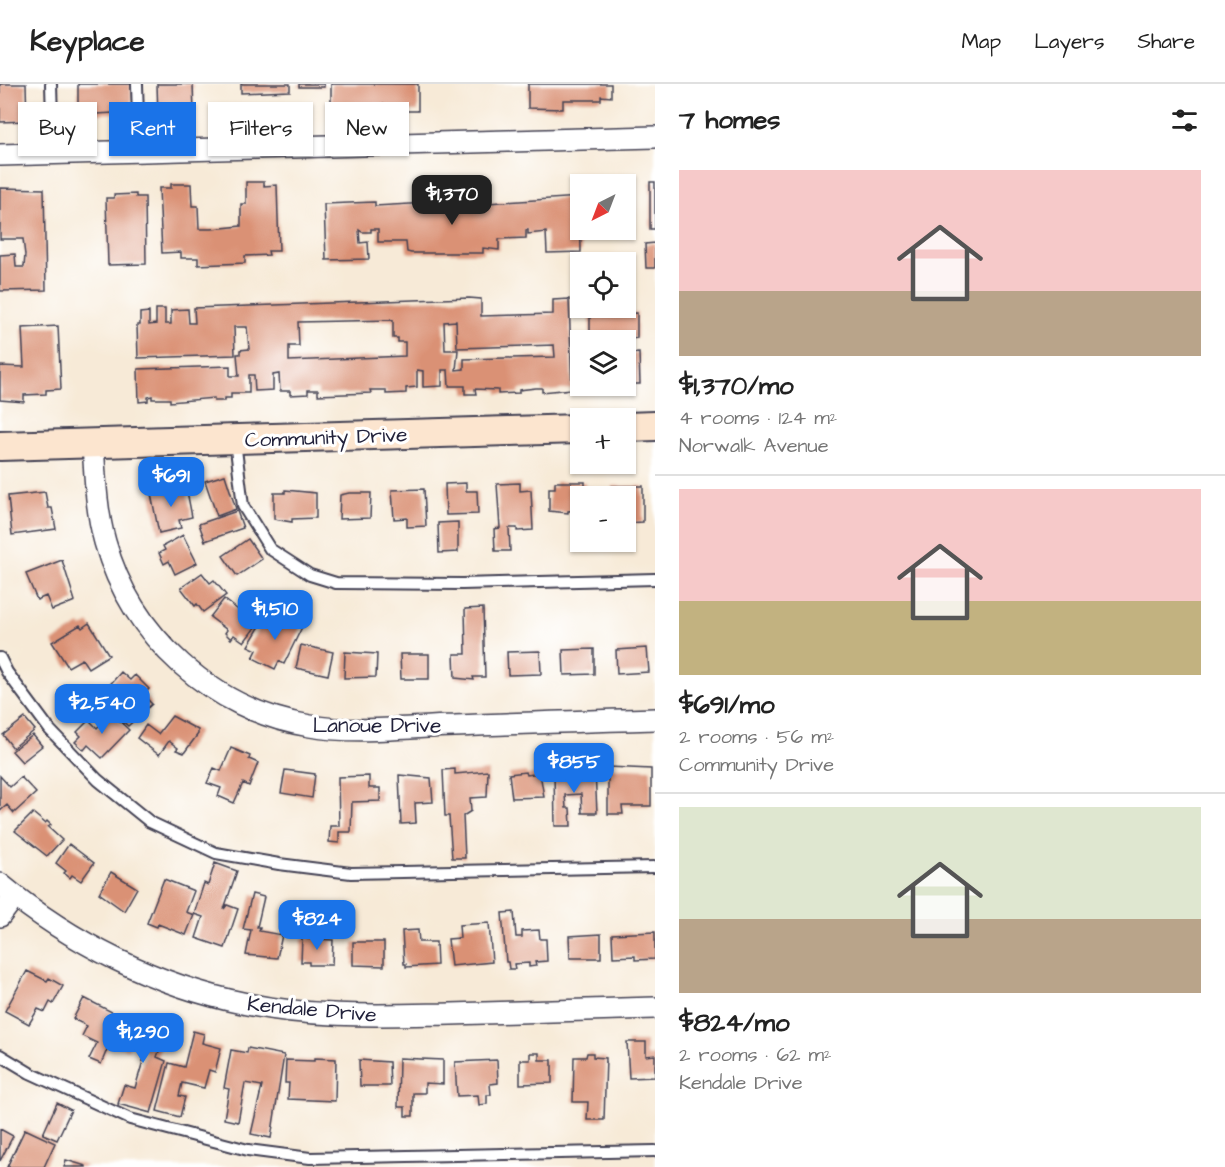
<!DOCTYPE html>
<meta charset="utf-8">
<style>
body{margin:0;font-family:"Architects Daughter",sans-serif;background:#f6f6f6;color:#222;height:100vh;display:flex;flex-direction:column;font-size:22px;white-space:nowrap}
*{box-sizing:border-box;margin:0}
p{font-size:20px;color:#767676}
.icon{flex:none;width:33px;height:33px;fill:none;stroke:currentColor;stroke-width:2;stroke-linecap:round;stroke-linejoin:round}
.map{position:relative;flex:1;overflow:hidden}
.panel{display:flex;flex-direction:column;background:#fff;width:570px}
.panel>*{flex:none}
.banner{position:absolute;left:18px;top:18px;width:546px;height:54px;display:flex;gap:12px}
.needle{width:39px;rotate:222deg}
.controls{position:absolute;left:570px;top:90px;display:grid;gap:12px}
.controls a{display:grid;place-items:center;width:66px;height:66px;border-radius:0px;background:#fff;box-shadow:0 2px 4px #0004;font-size:30px}
.price{position:absolute;translate:-50% -51px;padding:0 14px;border-radius:12px;background:#1a73e8;color:#fff;font-size:20px;line-height:39px;filter:drop-shadow(0 2px 3px #0008)}
.price::after{content:'';position:absolute;left:50%;top:36px;width:18px;height:14px;margin-left:-9px;background:inherit;clip-path:polygon(0 0,100% 0,50% 100%)}
.price.active{background:#222;color:#fff}
ul{padding:0;list-style:none}
li{display:grid;align-content:center;gap:12px;height:318px;padding:0 24px}
li+li{border-top:2px solid #e0e0e0}
li span{display:grid;place-items:center;height:186px;border-radius:0px;color:#555}
li>.icon{margin-inline-start:auto}
span .icon{width:108px;height:108px;fill:#fffc;stroke-width:1}
li b{font-size:26px}
h2{display:flex;justify-content:space-between;align-items:center;height:72px;padding:0 24px;font-size:26px}
.pill{padding:0 21px;border-radius:0px;background:#fff;box-shadow:0 2px 4px #0004;font-size:21px;line-height:54px}
.pill.active{background:#1a73e8;color:#fff}
header{display:flex;align-items:center;gap:36px;box-sizing:border-box;height:84px;padding:0 30px;background:#fff;border-bottom:2px solid #e0e0e0}
header strong{font-size:28px}
nav{display:flex;gap:33px;margin-inline-start:auto;font-size:21px}
main{display:flex;flex:1;min-height:0}
.map>svg:first-child{display:block}
</style>
<header>
<strong>Keyplace</strong>
<nav><a>Map</a><a>Layers</a><a>Share</a></nav>
</header>
<main>
<div class="map">
<svg width="655" height="1083" viewBox="0 0 655 1083">
<rect width="100%" height="100%" fill="#fff"/>
<filter id="ink" filterUnits="userSpaceOnUse"><feTurbulence type="fractalNoise" baseFrequency=".0167" numOctaves="2"/><feDisplacementMap in="SourceGraphic" scale="12" xChannelSelector="R" yChannelSelector="G"/><feConvolveMatrix kernelMatrix="1 2 1 2 8 2 1 2 1" color-interpolation-filters="sRGB"/></filter>
<filter id="wash" filterUnits="userSpaceOnUse"><feTurbulence type="fractalNoise" baseFrequency=".008" numOctaves="4" result="noise"/><feDisplacementMap in="SourceGraphic" scale="24" xChannelSelector="R" yChannelSelector="G"/><feGaussianBlur stdDeviation="1.35" result="paint"/><feColorMatrix in="noise" values="0 0 0 0 0 0 0 0 0 0 0 0 0 0 0 0 0 1.4 0 .05"/><feComposite in="paint" operator="in"/></filter>
<g filter="url(#wash)">
<rect width="100%" height="100%" fill="#f7ead7"/>
<g id="blocks">
<!-- building -->
<path fill="#da9174" fill-rule="evenodd" d="M0 0H26L27 37 0 38Z
M78 0H131L132 28 78 31Z
M157 0H193L194 29 158 31Z
M241 0H290V7L241 9Z
M299 0H324V3H299Z
M331 0H418V27H383V20H373V24H331Z
M528 0H611V13L601 12V16H563V25L528 24Z
M246 98H264V102L277 101 279 167H268L269 171 245 172V179L198 181V174H181V168L162 169 159 104H171V100H191L192 122H198L199 145H212L241 142V120H246Z
M650 98H655V145H650Z
M0 104 44 105 46 206 0 207V171L15 170 16 183H24L25 171 23 155H0Z
M136 110V113H145L146 180 108 181 106 114H114V111Z
M580 113 581 168 547 169 546 148 528 150V146H526V154L499 155V166L483 164V169H411L407 168 406 158H378V145H371V148H362L359 146 360 159 368 158 369 175 326 176 324 120 375 118V122L445 118V121L462 120 461 117 488 116V119Z
M634 115 635 135H626V116Z
M655 159V184H646L645 160Z
M469 214 481 215V232L553 230V216L569 215 572 305 542 308V304H536L519 306V309L498 310V306L475 305 476 310H465V302H449L448 286H442V302L423 303V287L417 286V303L406 304V309L386 310V306H370L371 309 318 311V306H308V310L290 311V307H280L279 290 273 291V306L255 307 254 291H249V309H231V314H224V317H214V314L170 318V315H152V312L148 313V317L139 318 138 285 230 282V292H239L237 270H240V266L249 265 247 243H234L235 271 138 274 137 241H140V229L149 228V241L156 240V225H165V240H171V226L188 225 189 239H195L194 224ZM393 236V254H398V258H405V272L289 277V262H299L298 238ZM456 237 457 264 554 261 555 273 464 275V285L456 286 458 266H445L444 238Z
M637 229V254L621 256 590 255V230Z
M58 242 61 305 46 306V310L24 311V318L0 316V282L24 283 22 244Z
M639 269 640 300H626V270Z
M225 391 236 425 217 432 205 397Z
M555 398H585V403H591V412H580V426L568 427V429L549 427V404H555Z
M466 399V407H477L478 430 446 431 445 400Z
M520 399V407L531 406 533 446 517 447V444H509L510 467H495L494 445 500 444 497 400Z
M186 402 192 433 179 436 181 444 159 449 151 410Z
M612 402H643V438L626 439V412H612Z
M424 405 426 442 407 443V434L394 435 392 406Z
M285 406 316 409V434L292 435V438L274 435V409H285Z
M45 408 48 424H52L56 445 12 451 8 412Z
M349 409H371L370 434 339 435 340 411Z
M237 427 243 444 205 457 199 440Z
M458 438V468L439 469 438 439Z
M183 451 197 479 175 490 169 477 164 480 159 469 165 466 163 462Z
M248 455 262 475 237 492 223 472Z
M62 476 75 517 52 526 46 512 37 516 26 490Z
M202 489 210 499 214 496 226 511 203 528 197 520 195 522 181 504Z
M224 515 246 532H250L248 534 257 541 244 558 234 551 231 555 225 549 227 546 210 533Z
M483 524 485 593H473L474 596 455 594 454 570H466L465 525Z
M275 529 302 543 284 580 279 577 275 585 253 574 257 566 248 562 263 537 270 540Z
M89 539 109 571 88 584 82 575 68 583 52 558 80 541 82 544Z
M301 561 333 568 328 591 296 584Z
M647 564 649 588 617 590 616 566Z
M594 565V590L564 591 563 566Z
M540 567 541 590 508 591 507 568Z
M345 568 377 570 376 593 344 594Z
M400 570H429V595H401Z
M121 588 130 596 135 591 149 605 143 611 152 620 128 642 106 622 114 613 106 605Z
M111 629 129 646 102 674 88 661 84 666 75 658 81 652 77 648 89 636 97 644Z
M172 632 198 646V650L184 669 176 666 178 664 169 657 159 671 137 654 146 641 158 650Z
M25 634 35 646 13 664 3 651Z
M33 651 42 662 22 678 12 667Z
M231 664 250 672 249 675 258 679 249 702 243 699 234 719 218 712 221 704 207 699 214 684 221 687Z
M608 683 651 685V722H622L623 730H608Z
M455 685V690L488 687 487 713 470 714 471 727 463 732 465 774H452L449 732H445L443 686Z
M285 686 315 690 312 714 281 709Z
M595 687 597 729H582L581 710 565 711 566 724H570L571 742H555L554 688Z
M526 688 527 691 540 689 544 713 512 714 509 690Z
M399 691 431 694 433 718 415 719 416 739 401 740Z
M0 692 10 703 21 693 36 709 14 729 7 721 0 727Z
M369 692V704H380V717L352 718 351 748H339V759L329 758 330 742H339L338 693Z
M33 729 45 739 47 737 51 741 48 743 62 756 47 772 15 747Z
M69 760 94 779 81 797 72 791 70 794 64 789 66 787 56 779Z
M215 779 237 787 224 825 227 821 238 825 225 864 196 854 203 833 194 830 204 799 208 801Z
M111 788 137 804 124 827 99 809Z
M164 795 194 807 186 828 194 831 186 851 158 840 157 843 147 839Z
M252 810 264 813 257 843H260L259 847 282 851 277 874 246 871 251 846 243 845Z
M514 828 516 853H522V847L539 846 540 855H546L547 877 535 878 536 882 529 883V879L514 880 515 885H509L508 878H506L502 829Z
M489 839 492 878 451 882 448 855 460 854 459 841Z
M418 846 419 858H436L437 881 406 883V880H404L402 847Z
M655 848V875L635 876V872L613 873 612 850Z
M601 850V874H570L569 852Z
M311 852H315V855L333 856 332 881H309V878H301L302 854 310 855Z
M353 858H384V882L353 881Z
M27 887 47 897 49 894 63 902 53 920 50 918 45 928 38 925 29 940 5 927Z
M84 914 112 928 110 933 119 937 101 980 89 975 97 959 82 952 87 942 73 935Z
M125 934 148 943 150 939 167 945 157 973 166 977 151 1029 118 1020 124 1001 135 1004 146 967 130 960 128 966 114 961Z
M193 947 204 950 202 959 221 964 215 988 209 986 204 1004 182 999 179 1012 185 1013 180 1033 157 1027 169 979 184 983Z
M627 958H646V972L655 971V993L629 994Z
M248 964 284 971 271 1054 251 1050 262 1002 245 999 238 1038 224 1035 229 1005 224 1004 231 966 247 969Z
M530 969H539V976H552V999L520 1000V976H530Z
M587 969H593V973L606 974 604 1036H587L588 1018H573L574 973H586Z
M314 974 336 975 335 1017 288 1015 289 999H285L286 976 314 977Z
M399 974 443 976V1000L425 999V1009H413V1032H405V1023H398Z
M359 976 389 978 390 1002H360Z
M497 976 498 999 490 1000 491 1011H487V1020L479 1021 478 1011 457 1012 455 978Z
M57 1019 71 1026 57 1056 43 1050Z
M0 1045 13 1052 0 1077Z
M25 1045 55 1059 44 1083H7Z
M66 1076 86 1082V1083H64Z"/>
</g>
</g>
<g filter="url(#ink)">
<use href="#blocks" fill-opacity="0" stroke="#424052" stroke-width="1.5"/>
<g fill="none" stroke-linecap="round" stroke-linejoin="round">
<defs>
<path id="lane" d="M51 0 53 70
M137 0 139 67
M235 357 243 422 270 465 310 491 336 499 462 500 655 495
M0 574 7 588 50 646 98 696 150 738 216 769 279 780 351 789 655 783
M0 971 30 989 130 1035 248 1066 310 1074 655 1067"/>
<path id="street" d="M0 71 655 53
M93 359C95 392 96 426 105 458 131 552 213 627 310 642 357 650 408 643 455 642 522 639 588 637 655 635
M0 800C71 859 157 902 247 920 314 934 382 931 451 930 519 928 587 926 655 924
M0 832 15 812"/>
<path id="secondary" d="M626 343 655 342
M0 362 580 345"/>
</defs>
<!-- lane casing -->
<use href="#lane" stroke="#424052" stroke-width="14"/>
<!-- street casing -->
<use href="#street" stroke="#424052" stroke-width="24"/>
<!-- secondary casing -->
<use href="#secondary" stroke="#424052" stroke-width="32"/>
<!-- lane -->
<use href="#lane" stroke="#fff" stroke-width="10"/>
<!-- street -->
<use href="#street" stroke="#fff" stroke-width="21"/>
<!-- secondary -->
<use href="#secondary" stroke="#fce5cf" stroke-width="28"/>
</g>
</g>
<g text-anchor="middle" stroke-width="6" stroke-linejoin="round" paint-order="stroke">
<!-- street labels -->
<g font-size="21" fill="#22223b" stroke="#fff">
<text transform="translate(326 353) rotate(-2)" y="7">Community Drive</text>
<text x="377" y="648">Lanoue Drive</text>
<text transform="translate(312 925) rotate(5)" y="7">Kendale Drive</text>
</g>
</g>
</svg>
<div class="controls">
<a><svg class="needle" viewBox="-14 -14 28 28"><path d="M0-13l5 13h-10z" fill="#e53935"/><path d="M0 13l5-13h-10z" fill="#767676"/></svg></a>
<a><svg class="icon" aria-label="locate" viewBox="0 0 24 24"><circle cx="12" cy="12" r="6"/><path d="M12 2v4M12 18v4M2 12h4M18 12h4"/></svg></a>
<a><svg class="icon" aria-label="layers" viewBox="0 0 24 24"><path d="M12 4l9 5-9 5-9-5zM3 14l9 5 9-5"/></svg></a>
<a>+</a>
<a>−</a>
</div>
<b class="price active" style="left:452px;top:142px">$1,370</b>
<b class="price" style="left:171px;top:424px">$691</b>
<b class="price" style="left:275px;top:557px">$1,510</b>
<b class="price" style="left:102px;top:651px">$2,540</b>
<b class="price" style="left:574px;top:710px">$855</b>
<b class="price" style="left:317px;top:867px">$824</b>
<b class="price" style="left:143px;top:980px">$1,290</b>
<div class="banner">
<a class="pill">Buy</a>
<a class="pill active">Rent</a>
<a class="pill">Filters</a>
<a class="pill">New</a>
</div>
</div>
<section class="panel">
<h2>7 homes<svg class="icon" aria-label="filters" viewBox="0 0 24 24"><path d="M4 7h16M4 17h16"/><circle cx="9" cy="7" r="2"/><circle cx="15" cy="17" r="2"/></svg></h2>
<ul>
<li><span style="background:linear-gradient(#f6c9c9 65%,#b9a48a 0)"><svg class="icon" aria-label="home" viewBox="0 0 24 24"><path d="M3 11l9-7 9 7M6 9v11h12V9"/></svg></span><div><b>$1,370/mo</b><p>4 rooms · 124 m²</p><p>Norwalk Avenue</p></div></li>
<li><span style="background:linear-gradient(#f6c9c9 60%,#c2b280 0)"><svg class="icon" aria-label="home" viewBox="0 0 24 24"><path d="M3 11l9-7 9 7M6 9v11h12V9"/></svg></span><div><b>$691/mo</b><p>2 rooms · 56 m²</p><p>Community Drive</p></div></li>
<li><span style="background:linear-gradient(#dfe7d0 60%,#b9a48a 0)"><svg class="icon" aria-label="home" viewBox="0 0 24 24"><path d="M3 11l9-7 9 7M6 9v11h12V9"/></svg></span><div><b>$824/mo</b><p>2 rooms · 62 m²</p><p>Kendale Drive</p></div></li>
</ul>
</section>
</main>
